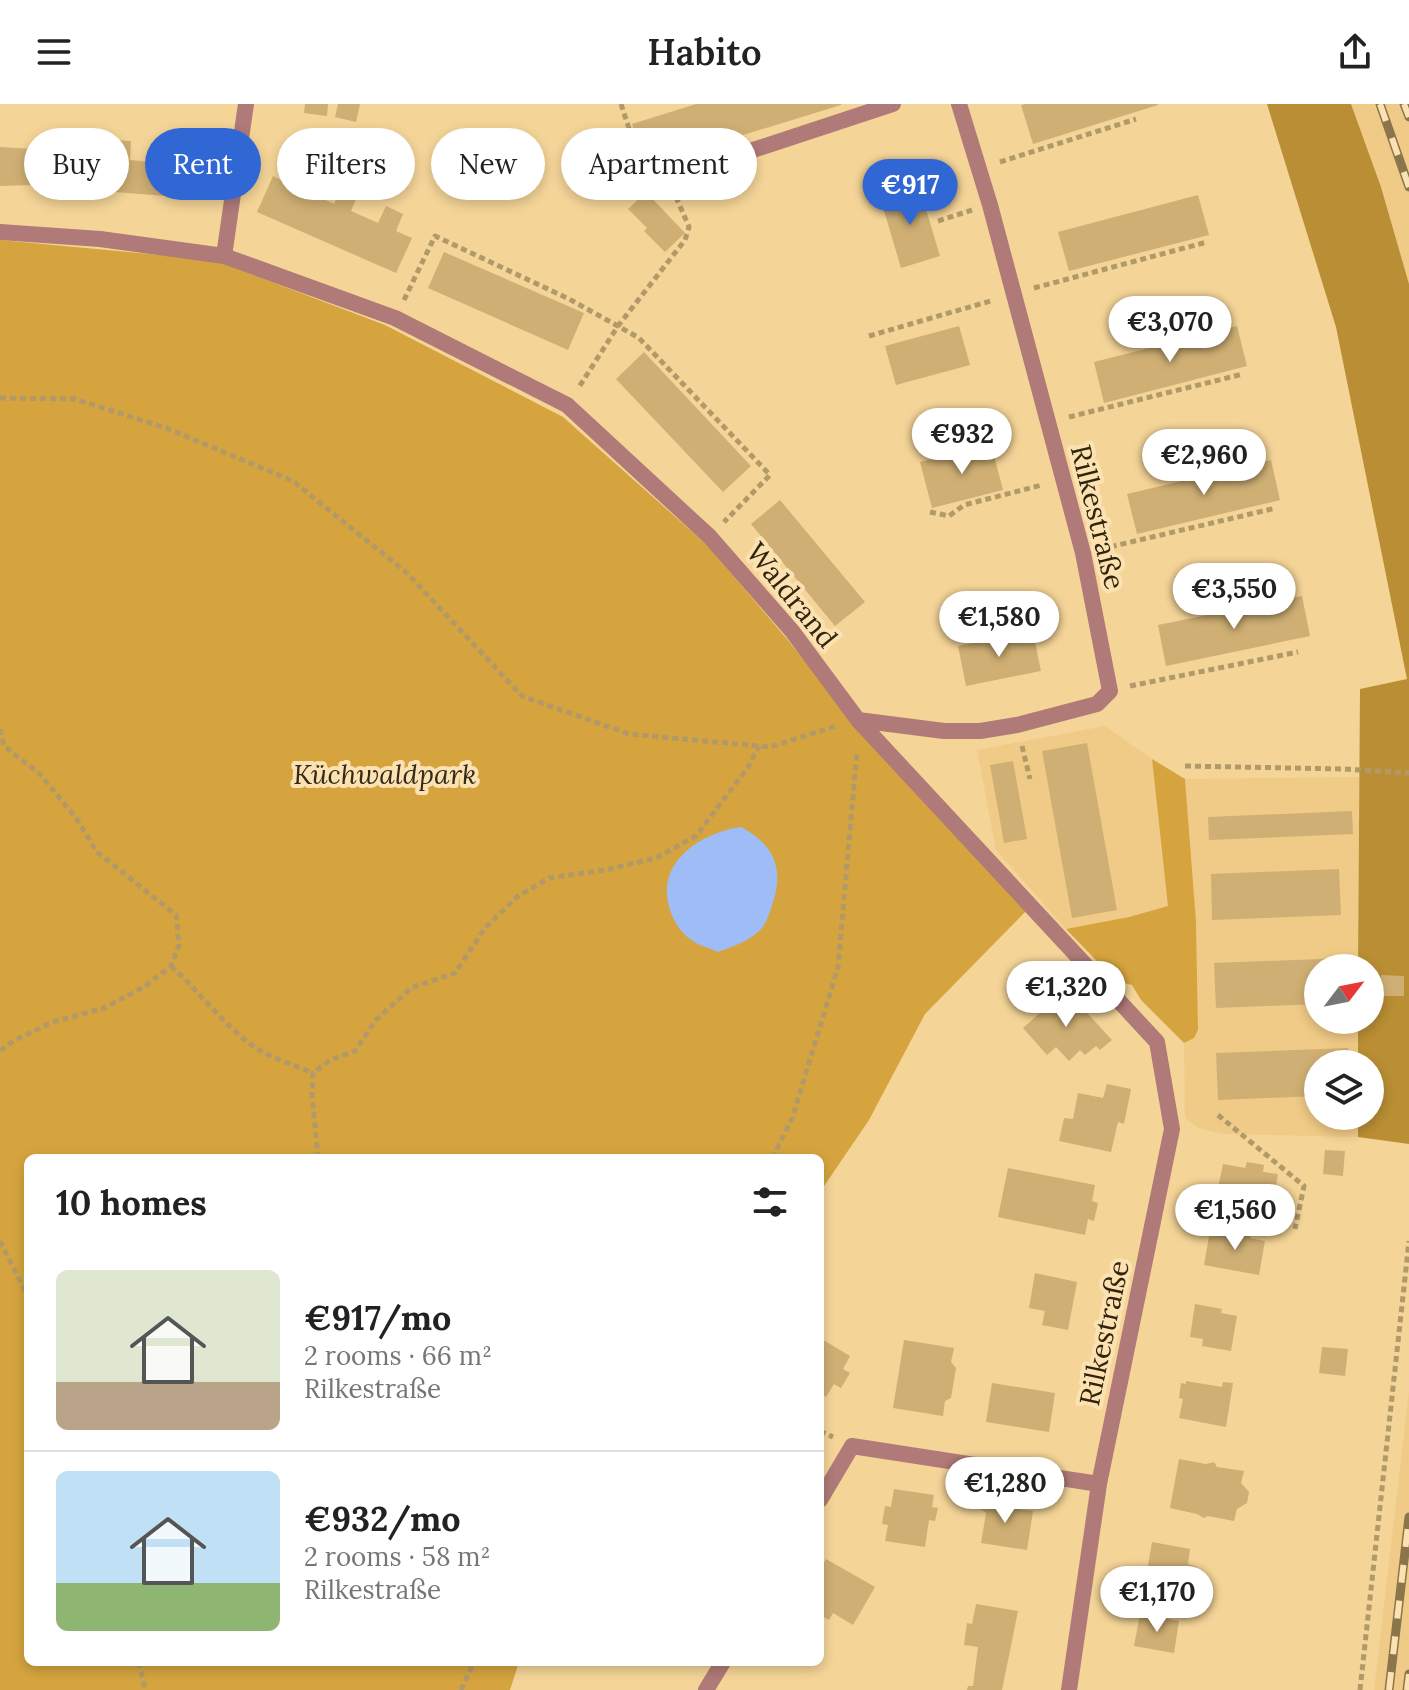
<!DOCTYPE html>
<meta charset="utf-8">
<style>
body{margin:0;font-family:Lora,serif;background:#f6f6f6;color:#222;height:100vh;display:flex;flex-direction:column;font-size:30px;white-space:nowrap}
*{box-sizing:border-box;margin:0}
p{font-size:26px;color:#767676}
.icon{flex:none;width:44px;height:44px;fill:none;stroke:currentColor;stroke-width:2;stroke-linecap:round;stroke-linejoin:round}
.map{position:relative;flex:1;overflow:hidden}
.details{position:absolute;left:24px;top:1050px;width:800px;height:512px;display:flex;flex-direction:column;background:#fff;border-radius:12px;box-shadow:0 4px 12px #0003}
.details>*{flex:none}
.guide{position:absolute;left:24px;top:24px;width:800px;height:72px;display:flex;gap:16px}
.needle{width:52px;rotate:58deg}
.controls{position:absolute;left:1304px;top:850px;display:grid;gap:16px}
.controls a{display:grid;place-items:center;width:80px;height:80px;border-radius:50%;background:#fff;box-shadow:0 4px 12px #0003;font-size:40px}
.price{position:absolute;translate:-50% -68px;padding:0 18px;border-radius:28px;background:#fff;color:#222;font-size:26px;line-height:52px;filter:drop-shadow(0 2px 4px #0008)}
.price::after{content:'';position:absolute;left:50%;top:48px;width:24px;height:18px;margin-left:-12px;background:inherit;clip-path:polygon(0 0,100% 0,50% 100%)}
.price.on{background:#3167d5;color:#fff}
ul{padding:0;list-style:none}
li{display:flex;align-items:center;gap:24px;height:200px;padding:0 32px}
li+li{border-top:2px solid #e0e0e0}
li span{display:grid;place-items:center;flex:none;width:224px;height:160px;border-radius:12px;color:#555}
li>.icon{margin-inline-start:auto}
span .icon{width:96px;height:96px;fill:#fffc;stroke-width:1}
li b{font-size:34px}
h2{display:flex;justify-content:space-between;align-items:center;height:96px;padding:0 32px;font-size:34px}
.pill{padding:0 28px;border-radius:36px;background:#fff;box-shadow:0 4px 12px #0003;font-size:28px;line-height:72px}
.pill.on{background:#3167d5;color:#fff}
header{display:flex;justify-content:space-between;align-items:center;height:104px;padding:0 32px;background:#fff;font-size:36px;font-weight:600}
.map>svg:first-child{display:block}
</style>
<header><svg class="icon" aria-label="menu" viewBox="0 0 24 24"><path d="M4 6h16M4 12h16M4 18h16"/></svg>Habito<svg class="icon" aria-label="share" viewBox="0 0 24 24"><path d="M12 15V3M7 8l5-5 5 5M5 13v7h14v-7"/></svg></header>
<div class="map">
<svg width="1409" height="1586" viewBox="0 0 1409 1586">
<rect width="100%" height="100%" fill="#f4d497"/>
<!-- built -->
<path fill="#f0cb87" d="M1351 0H1409V180L1381 83Z
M1105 622 1152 655 1168 802 1129 813 1066 825 996 746 977 646Z
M1359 673 1358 864H1318V916H1358V960H1318V1012H1358V1033L1223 1030 1198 1024 1185 1014 1184 939 1194 934 1198 926 1196 817 1185 675Z
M1409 1287V1586H1374Z"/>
<!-- green -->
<path fill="#d5a43e" d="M0 136 214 156 385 221 563 313 707 441 787 535 866 633 1029 804 925 910 869 1016 820 1088V1054H28V1558H519L510 1586H0Z
M1152 655 1185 675 1196 817 1198 926 1194 934 1184 939 1141 896 1132 881 1116 877 1066 825 1129 813 1168 802Z"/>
<!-- forest -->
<path fill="#b98e34" d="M1267 0H1351L1381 83 1409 180V1040L1358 1033V1012H1370V960H1358V916H1370V864H1358L1360 585 1407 575 1336 223Z"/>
<!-- water -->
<path fill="#9ebcf5" d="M741 723C771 739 784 761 774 795 771 804 768 816 762 824 750 837 734 842 718 848 709 844 697 841 690 835 678 826 671 813 668 798 659 755 704 728 741 723Z"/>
<!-- building -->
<path fill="#cfaf73" d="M305 0H328L327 12 304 9Z
M338 0H360L356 18 335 13Z
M696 0H841V1L645 61 632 20Z
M1026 0H1158V1L1033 40 1021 1Z
M43 32H64V54L76 55V52L111 55 112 36 131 37 130 56 153 58 154 39 173 41 172 60 194 62 196 44H206V65L218 66 216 92 204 91 203 95 65 84V78L33 77V81L0 82V43L34 45 33 54H43Z
M296 62 314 70 306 87 334 100 342 83 358 90 351 107 378 119 386 102 403 110 396 127 412 134 396 169 257 108 273 72 289 80Z
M919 82 940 152 901 164 880 93Z
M646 88 685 129 665 148 644 127 647 124 628 105Z
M1198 91 1209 131 1069 167 1058 128Z
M444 148 584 209 568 246 428 184Z
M959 222 970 261 896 281 885 242Z
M1237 222 1247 262 1104 299 1094 258Z
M644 248 751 362 723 388 616 275Z
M991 340 1003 386 932 404 920 358Z
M1271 356 1280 396 1137 430 1127 390Z
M780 396 865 498 835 522 751 420Z
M1302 492 1310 532 1166 562 1158 521Z
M1033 528 1041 567 966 582 958 542Z
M1087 639 1117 806 1072 814 1042 647Z
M1013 657 1027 735 1004 739 990 661Z
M1352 707 1353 730 1209 736 1208 713Z
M1339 765 1341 811 1212 816 1211 770Z
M1346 854V864H1318V900L1216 904 1214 859Z
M1381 871 1404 872V892H1381Z
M1066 886 1112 936 1100 946 1096 942 1085 951 1080 946 1069 957 1056 943 1047 951 1023 924Z
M1348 944 1349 960H1318V992L1218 996 1216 949Z
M1107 980 1131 985 1124 1020 1118 1018 1111 1048 1059 1037 1064 1014 1073 1015 1078 989 1103 994Z
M1325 1046 1345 1047 1343 1072 1323 1070Z
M1247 1058 1264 1061 1263 1068 1278 1070 1272 1105 1216 1094 1223 1060 1245 1064Z
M1008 1064 1095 1081 1092 1097 1098 1099 1094 1117 1088 1115 1085 1131 998 1113Z
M1234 1124 1251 1127 1250 1134 1265 1137 1259 1171 1204 1161 1210 1127 1232 1131Z
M1035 1169 1077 1178 1068 1226 1042 1221 1045 1207 1029 1204Z
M1195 1200 1222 1205 1221 1209 1237 1212 1231 1247 1202 1242 1203 1235 1190 1233Z
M820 1234 850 1252 843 1265 850 1269 841 1284 834 1280 826 1293 820 1289Z
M904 1236 954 1244 951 1258 956 1264 951 1294 945 1297 943 1312 893 1304Z
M1322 1243 1348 1245 1345 1272 1319 1269Z
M1186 1277 1222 1283 1223 1278 1233 1279 1226 1323 1179 1314 1183 1295 1179 1294 1181 1279 1186 1280Z
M992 1279 1055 1289 1049 1328 986 1318Z
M1179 1355 1206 1360 1214 1358 1217 1363 1244 1367 1241 1379 1249 1388 1247 1399 1237 1405 1234 1417 1208 1412 1204 1414 1197 1410 1170 1404Z
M894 1385 934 1391 932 1403 938 1404 935 1417 929 1416 925 1443 885 1437 888 1421 882 1420 885 1402 891 1403Z
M985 1391 992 1392 997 1398V1402L1033 1407 1027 1446 981 1439 986 1409 978 1403 979 1395Z
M1152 1438 1190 1445 1188 1460 1197 1463 1194 1481 1146 1473Z
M826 1455 875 1483 853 1521 833 1509 829 1516 820 1511V1465Z
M976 1500 1018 1507 1002 1586H967L968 1582H973L978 1543 964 1541 967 1519 972 1520Z
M1140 1510 1179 1517 1174 1549 1134 1542Z"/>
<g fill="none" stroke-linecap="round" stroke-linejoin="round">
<!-- path -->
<path stroke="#b29968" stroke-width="5" stroke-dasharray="6 4" stroke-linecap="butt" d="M621 0 638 52
M1000 58 1136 15
M676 93 689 123 685 136 618 222 639 234 770 371 724 418
M938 117 972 106
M1034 184 1207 138
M404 196 435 132 569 195 618 222 579 283
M869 232 994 196
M0 294 75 295 166 324 293 377 407 469 522 592 629 630 770 643 836 622
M1069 313 1243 270
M930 408 949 412 964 401 1042 381
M1101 445 1276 404
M1130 582 1298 548
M0 625 4 642 40 670 76 714 97 748 176 811 179 841 171 862 144 883 104 904 53 918 15 936 0 947
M1022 642 1030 675
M1185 662 1344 665 1409 669
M171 862C200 888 224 922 256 944 273 955 295 961 313 969
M1218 1011 1304 1082 1295 1125
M318 1054 312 991 313 969 330 956 355 947 376 916 411 884 455 869 485 824 518 792 549 774 605 766 656 754 696 732 748 663 759 642
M772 1054 792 1015 838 863 857 647
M0 1137 28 1193
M820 1327 833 1333
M139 1558 145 1586
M461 1586 474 1558
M1360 1586 1409 1137"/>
<!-- lane -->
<path stroke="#af7a78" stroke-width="16" d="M644 73 668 74 893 0"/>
<!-- street -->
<path stroke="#af7a78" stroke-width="16" d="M0 128 100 135 224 152 395 214 567 301 710 433 792 527 858 616 1157 938 1172 1025 1099 1380 1069 1586
M224 152 246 0
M858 616 944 627H980L1017 621 1097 600 1110 587 1083 449 990 101 959 0
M820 1396 852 1342 1099 1380
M706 1586 723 1558"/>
<defs>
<path id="rail" d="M1380 0 1409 83
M1404 0 1409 13
M1389 1586 1409 1413
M1407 1586 1409 1570"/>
</defs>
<!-- rail casing -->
<use href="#rail" stroke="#8b764c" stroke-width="9"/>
<!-- rail -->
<use href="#rail" stroke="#fce2b2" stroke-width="6" stroke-dasharray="18" stroke-linecap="butt"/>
</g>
<g text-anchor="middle" stroke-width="8" stroke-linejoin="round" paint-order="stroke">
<!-- street labels -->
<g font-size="28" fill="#30240b" stroke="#fce2b2">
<text transform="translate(1098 413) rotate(76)" y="10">Rilkestraße</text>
<text transform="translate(792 491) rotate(51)" y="10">Waldrand</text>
<text transform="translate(1104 1229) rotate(-78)" y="10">Rilkestraße</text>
</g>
<!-- park labels -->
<g font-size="28" font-style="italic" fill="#352a17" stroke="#fce2b2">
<text x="385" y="680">Küchwaldpark</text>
</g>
</g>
</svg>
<div class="controls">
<a><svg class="needle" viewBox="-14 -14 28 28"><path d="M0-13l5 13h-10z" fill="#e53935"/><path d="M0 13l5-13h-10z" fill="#767676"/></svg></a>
<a><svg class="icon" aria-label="layers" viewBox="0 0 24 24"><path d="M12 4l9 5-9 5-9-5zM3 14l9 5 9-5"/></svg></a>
</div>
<b class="price on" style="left:910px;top:123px">€917</b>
<b class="price" style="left:1170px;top:260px">€3,070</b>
<b class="price" style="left:962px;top:372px">€932</b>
<b class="price" style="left:1204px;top:393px">€2,960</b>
<b class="price" style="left:1234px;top:527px">€3,550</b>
<b class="price" style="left:999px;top:555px">€1,580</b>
<b class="price" style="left:1066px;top:925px">€1,320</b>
<b class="price" style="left:1235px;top:1148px">€1,560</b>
<b class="price" style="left:1005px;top:1421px">€1,280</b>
<b class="price" style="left:1157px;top:1530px">€1,170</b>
<div class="guide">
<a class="pill">Buy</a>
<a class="pill on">Rent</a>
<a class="pill">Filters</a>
<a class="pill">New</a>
<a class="pill">Apartment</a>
</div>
<section class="details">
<h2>10 homes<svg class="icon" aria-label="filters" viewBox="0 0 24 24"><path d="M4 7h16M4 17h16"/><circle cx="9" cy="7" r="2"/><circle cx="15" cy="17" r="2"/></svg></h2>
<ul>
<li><span style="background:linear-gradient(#dfe7d0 70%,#b9a48a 0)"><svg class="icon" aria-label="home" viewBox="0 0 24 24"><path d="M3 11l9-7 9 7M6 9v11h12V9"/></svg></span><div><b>€917/mo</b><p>2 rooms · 66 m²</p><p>Rilkestraße</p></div></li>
<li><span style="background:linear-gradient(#bfe0f5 70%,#8fb573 0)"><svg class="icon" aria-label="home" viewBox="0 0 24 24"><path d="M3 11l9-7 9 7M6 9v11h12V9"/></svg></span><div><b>€932/mo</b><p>2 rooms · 58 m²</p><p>Rilkestraße</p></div></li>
</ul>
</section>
</div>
